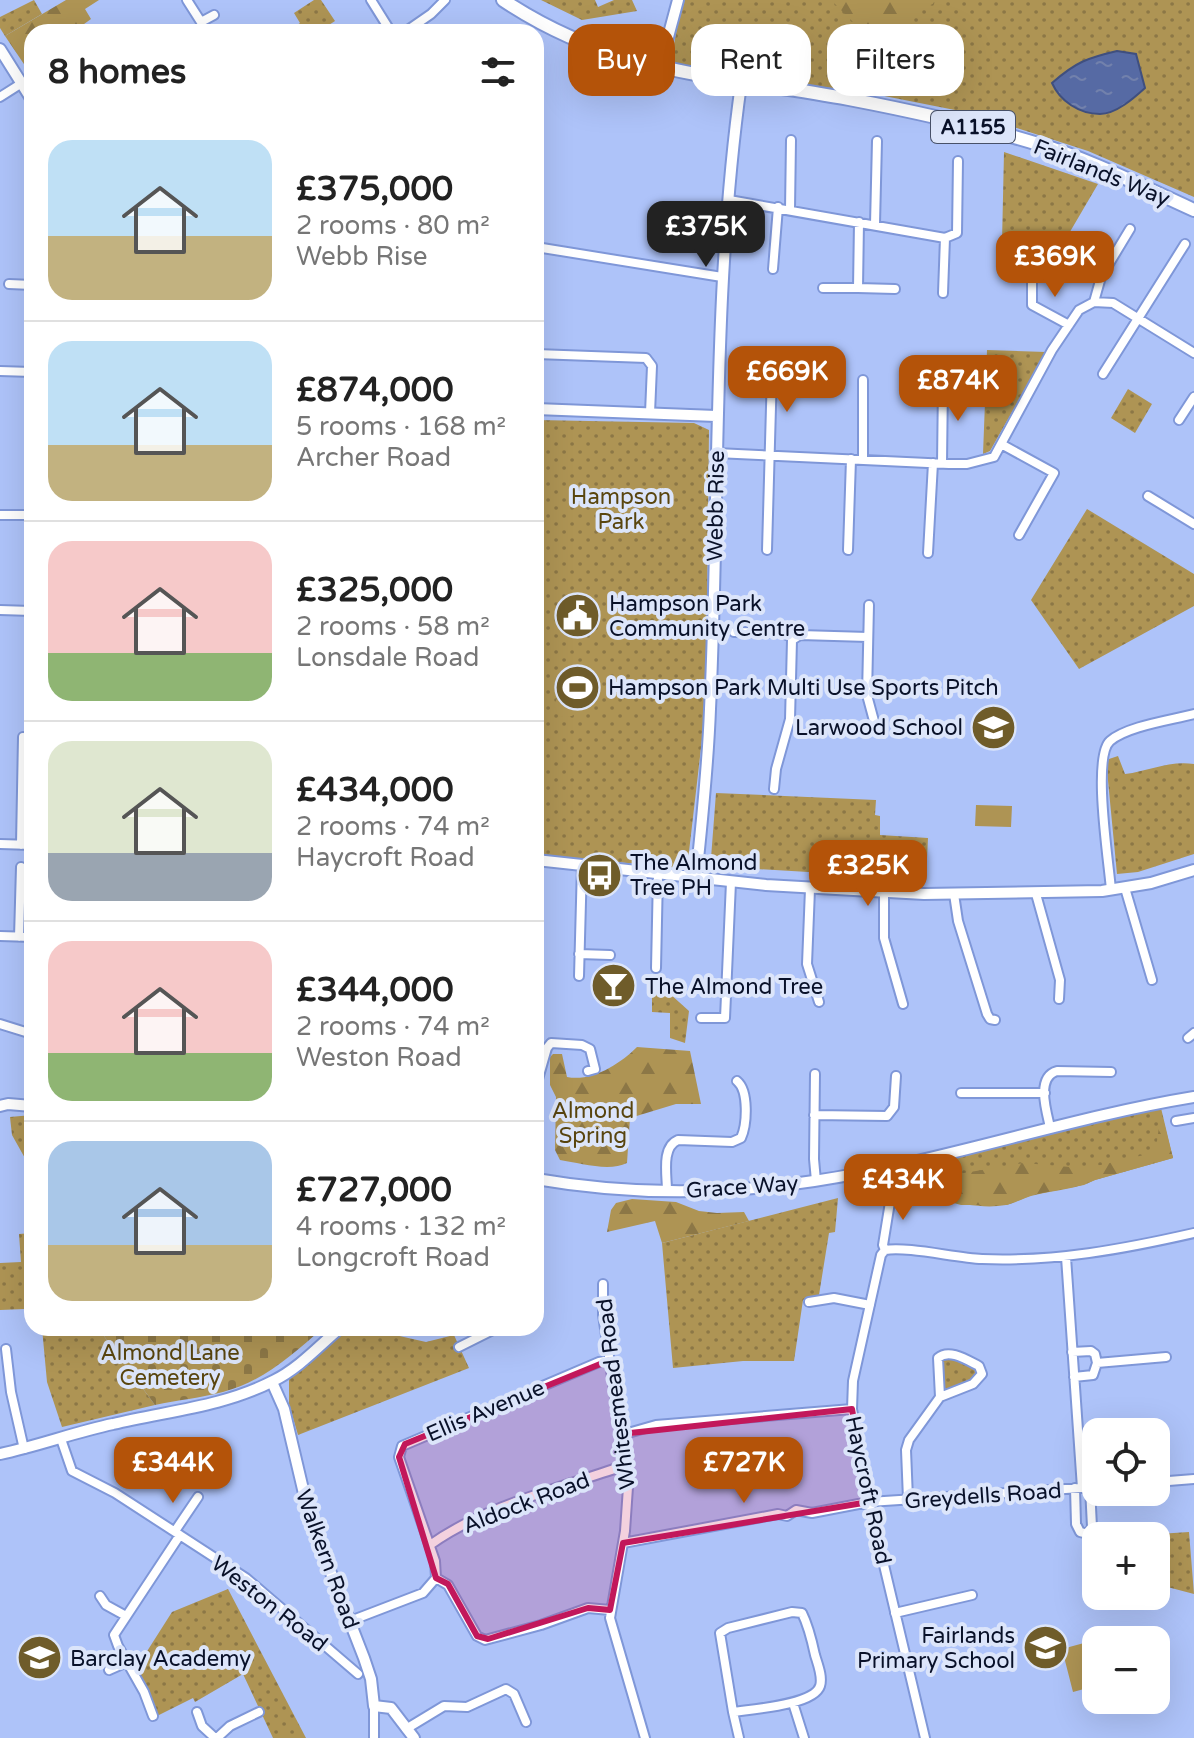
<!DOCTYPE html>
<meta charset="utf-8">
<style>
body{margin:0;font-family:"Varela Round",sans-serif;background:#f6f6f6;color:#222;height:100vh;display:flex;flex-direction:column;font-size:30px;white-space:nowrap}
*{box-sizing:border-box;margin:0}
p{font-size:26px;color:#767676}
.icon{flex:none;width:44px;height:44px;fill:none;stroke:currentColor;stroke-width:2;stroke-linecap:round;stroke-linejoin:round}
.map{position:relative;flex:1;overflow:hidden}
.details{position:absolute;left:24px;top:24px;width:520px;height:1312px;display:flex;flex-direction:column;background:#fff;border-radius:24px;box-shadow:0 8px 32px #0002}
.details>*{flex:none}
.guide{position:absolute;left:568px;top:24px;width:506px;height:72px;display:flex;gap:16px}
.tools{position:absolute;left:1082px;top:1418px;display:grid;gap:16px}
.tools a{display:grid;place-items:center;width:88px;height:88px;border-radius:16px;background:#fff;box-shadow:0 8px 32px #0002;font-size:40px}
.price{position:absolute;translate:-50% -68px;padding:0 18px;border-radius:16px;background:#b45309;color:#fff;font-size:26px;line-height:52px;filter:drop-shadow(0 2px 4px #0008)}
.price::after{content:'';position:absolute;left:50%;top:48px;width:24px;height:18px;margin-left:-12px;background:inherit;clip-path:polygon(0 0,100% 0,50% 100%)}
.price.current{background:#222;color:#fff}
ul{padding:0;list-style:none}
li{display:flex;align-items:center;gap:24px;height:200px;padding:0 24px}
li+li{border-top:2px solid #e0e0e0}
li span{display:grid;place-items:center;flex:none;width:224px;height:160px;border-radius:24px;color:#555}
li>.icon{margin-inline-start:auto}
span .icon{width:96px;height:96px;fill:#fffc;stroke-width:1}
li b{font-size:34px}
h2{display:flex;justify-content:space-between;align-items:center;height:96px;padding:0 24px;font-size:34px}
.tag{padding:0 28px;border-radius:24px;background:#fff;box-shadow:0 8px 32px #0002;font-size:28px;line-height:72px}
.tag.current{background:#b45309;color:#fff}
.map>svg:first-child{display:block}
</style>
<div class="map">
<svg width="1194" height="1738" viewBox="0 0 1194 1738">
<defs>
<pattern id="green-dots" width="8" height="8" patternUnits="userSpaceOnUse" patternTransform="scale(2)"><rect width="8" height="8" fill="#ae9454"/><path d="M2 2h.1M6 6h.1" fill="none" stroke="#8c7746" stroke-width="1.8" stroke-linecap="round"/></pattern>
<pattern id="forest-firs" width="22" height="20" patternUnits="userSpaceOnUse" patternTransform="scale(2)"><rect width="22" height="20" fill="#ae9454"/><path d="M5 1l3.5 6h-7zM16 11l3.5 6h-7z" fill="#8c7746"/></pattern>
<pattern id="cemetery-stones" width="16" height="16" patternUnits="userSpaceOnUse" patternTransform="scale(2)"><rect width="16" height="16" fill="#ae9454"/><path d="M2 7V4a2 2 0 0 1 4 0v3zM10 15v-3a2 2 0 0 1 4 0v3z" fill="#8c7746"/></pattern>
<pattern id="water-ripples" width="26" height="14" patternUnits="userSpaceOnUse" patternTransform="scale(2)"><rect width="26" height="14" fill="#566aa4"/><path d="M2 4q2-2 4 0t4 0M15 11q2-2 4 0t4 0" fill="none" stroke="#7281ac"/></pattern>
</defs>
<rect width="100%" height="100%" fill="#aec3f9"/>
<!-- green -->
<path fill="url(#green-dots)" d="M34 0 42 14 5 36 0 28V17Z
M314 0H321L335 21 318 32H287L300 23 294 13Z
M541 0H595L598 7 614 0H632L637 11 582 20Z
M682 0H1194V197L1088 151 970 113 854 90 745 80 677 66 671 61Z
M1004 152 1098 184 1064 242H1002Z
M987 350 1046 352 990 451 983 454Z
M1128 389 1152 404 1135 433 1111 418Z
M536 420 694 423 709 430 706 705 687 869 536 854Z
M1087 509 1194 574V606L1079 669 1031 600Z
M1118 756 1125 774C1148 771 1171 760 1194 764V854L1138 872 1117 874 1106 760Z
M716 793 876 800 875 815 880 816V835L928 838 926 879 722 867 711 858Z
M669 993 689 1011 685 1043 670 1038V1013L652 1012V994Z
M1161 1108 1173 1158 1095 1180C1076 1189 1056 1190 1035 1195 1025 1197 1016 1203 1006 1205 973 1211 929 1196 897 1188L901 1169Z
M32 1115V1188H27L26 1160 12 1135 10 1117Z
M838 1198 835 1232 829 1233 819 1295 803 1300 794 1361H743L673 1368 662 1243Z
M32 1233V1320L26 1321 25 1309 0 1310V1263L21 1262 19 1234Z
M42 1328H98L155 1405 62 1427 47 1382Z
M351 1328H392L395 1335 426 1342 454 1335 469 1368 298 1435 289 1404V1379L328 1344Z
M949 1357 975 1368 978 1371 975 1380 944 1390 941 1360Z
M1189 1532 1194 1594 1156 1584V1536H1127Z
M228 1589 306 1738H273L243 1674 195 1702 193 1698 157 1716 134 1661 144 1656 172 1612Z"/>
<!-- forest -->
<path fill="url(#forest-firs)" d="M66 0H99L85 9 91 19 73 32H32V76L5 36Z
M831 0H935V3L905 16 917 31 906 69 929 86 927 92 846 76 860 29Z
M637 1047 690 1051 701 1104H676L630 1118 627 1163C609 1172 580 1163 560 1160L555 1150 556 1097 550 1085V1057L553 1054H562L567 1077C592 1082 620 1064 637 1047Z
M1163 1119 1173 1158 1095 1180 1084 1185 1032 1195 1007 1205H961L928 1196 933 1186 958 1174 1024 1163 1070 1167 1101 1165 1144 1155 1156 1148 1159 1127Z
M632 1199 676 1202 699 1211 717 1213 744 1212 749 1221 662 1243 655 1221 607 1232 611 1210 616 1203Z"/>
<!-- cemetery -->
<path fill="url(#cemetery-stones)" d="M98 1328H323C292 1355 264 1381 223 1392 201 1398 177 1400 155 1405Z"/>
<!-- pitch -->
<path fill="#ae9454" d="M572 664 592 666 595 671 590 702 572 716 559 717 554 705Z
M976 805 1012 806 1011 827 975 826Z
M1084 1643 1095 1686 1073 1692 1062 1649Z"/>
<!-- water -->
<path fill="url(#water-ripples)" stroke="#3f4f7f" stroke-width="2" d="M1117 51 1136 54 1145 88C1134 98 1116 114 1100 114 1079 114 1060 101 1052 83 1076 62 1087 58 1117 51Z"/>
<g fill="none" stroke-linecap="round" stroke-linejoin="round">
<defs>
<path id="minor" d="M187 0 201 22 214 15
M371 0 391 32
M405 32 431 14 445 0
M0 97 22 83
M729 200 945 238 943 293
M790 209 791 140
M859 222 858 288 895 289
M875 224 877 141
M945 238 957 233 958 161
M536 247 722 277
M773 269 778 207
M1032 278V305L1069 325
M9 284 32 285
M823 288H858
M1094 302 1101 277 1130 229
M536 354 646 358 652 366 650 413
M0 371 32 372
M1103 374 1185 244
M1179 420 1194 397
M1001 444 1054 473 1019 535
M716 453 949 464H967L994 457 1052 350 1079 310 1094 302 1113 303 1194 353
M863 460V380
M942 463 943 383
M30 465 32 384
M1148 496 1194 524
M0 515H30
M767 550 772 371
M848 550 851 459
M928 553 933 463
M869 605 867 695 874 721
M0 610 32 611
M734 632 782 633 794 638
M31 686H32
M774 789 776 769 790 719 792 640 800 635 868 637
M0 844 32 845
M21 845 23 737
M1125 888 1152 980
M810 889 807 964 819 1002
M1111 890C1109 863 1092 757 1110 741 1127 726 1172 720 1194 714
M884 892V938L903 1004
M954 894 958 921 987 1014 990 1019 995 1020
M1036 894 1060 980 1059 999
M0 936 32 937
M19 937 21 867
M579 954 610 955
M656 968 658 874
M579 976 582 864
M701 1018H725L731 882
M0 1024 32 1034
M1188 1038 1194 1033
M815 1074 814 1159 816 1181
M536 1086 547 1048 551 1043 582 1045 590 1049 595 1069 588 1071
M961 1093H1045
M814 1115 887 1116 894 1107 896 1076
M1176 1121 1194 1118
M1050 1127C1046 1110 1036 1077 1057 1071L1111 1072
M667 1191C667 1175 661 1147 678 1140L732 1142 741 1138C747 1125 749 1091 737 1081
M891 1196 883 1245 885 1250 881 1255 853 1381 852 1409 869 1502 925 1738
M885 1250C907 1246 956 1258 982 1259 1054 1262 1124 1249 1194 1233
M1066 1257 1082 1488
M603 1284V1315L628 1487 625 1531 610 1618 645 1738
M809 1302 834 1298 870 1305
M459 1347 497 1328
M6 1349 11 1392 24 1449
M1072 1352 1091 1351 1095 1354 1097 1363
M1074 1377 1093 1375 1097 1363 1166 1357
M621 1435 656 1425 852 1409
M61 1439 72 1471 115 1493 246 1578 358 1674
M1156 1482 1194 1479
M1075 1488 1076 1524 1080 1532 1088 1534 1092 1527 1090 1487
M908 1499 906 1450 909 1440 940 1397 938 1358C949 1348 967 1360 979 1366L982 1374 973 1384 940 1397
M175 1531 198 1497
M623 1543 778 1514 787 1516 796 1510 812 1513 869 1502 1096 1487
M430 1545C484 1506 563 1487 626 1465
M436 1578 448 1585 477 1636 485 1640 541 1625 588 1608 610 1610
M100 1596 106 1605 126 1616
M792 1612 802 1613C809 1627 812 1641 815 1655 818 1665 823 1677 820 1686 814 1705 753 1709 733 1712L720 1633 728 1628Z
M895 1613 972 1595
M350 1621 423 1593 436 1578 435 1561 399 1457 402 1446 599 1362 610 1360
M109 1670 127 1662
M793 1703 804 1738
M197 1712 202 1726 215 1738
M733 1712 739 1738
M153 1716 144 1692 118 1646 114 1635 180 1535
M406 1729 444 1706 467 1707 506 1689 514 1694 526 1722
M217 1738 230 1726 259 1712
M374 1738V1706"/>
<path id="tertiary" d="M0 49 32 100
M660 67 678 0
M536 409 716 416
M536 860 766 885 924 894 1102 891 1151 883 1194 870
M696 878C702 822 708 766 710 709 720 500 712 291 741 84
M0 1106 8 1104 32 1106
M536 1179C628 1195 722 1195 814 1181 942 1162 1066 1118 1194 1097
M272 1382 284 1409 310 1519 364 1658 371 1679 374 1706 391 1708 414 1738
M0 1454C38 1446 75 1432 113 1424 166 1411 223 1407 273 1381 298 1369 319 1346 340 1328"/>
<path id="primary" d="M503 0C617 76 720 75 849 99 912 111 976 125 1038 144 1091 160 1143 187 1194 210"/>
</defs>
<!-- minor casing -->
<use href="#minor" stroke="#7f97d8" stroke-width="12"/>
<!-- tertiary casing -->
<use href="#tertiary" stroke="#7f97d8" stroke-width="14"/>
<!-- primary casing -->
<use href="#primary" stroke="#7f97d8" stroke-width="16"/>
<!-- minor -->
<use href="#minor" stroke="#fff" stroke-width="8"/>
<!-- tertiary -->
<use href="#tertiary" stroke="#fff" stroke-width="10"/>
<!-- primary -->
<use href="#primary" stroke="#fff" stroke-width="12"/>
</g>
<!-- marked area -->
<path fill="#c2185b" fill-opacity="0.2" stroke="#c2185b" stroke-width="6" stroke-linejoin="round" d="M610 1360 621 1434 852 1409 869 1502 623 1543 610 1610 588 1608 488 1639 477 1636 448 1584 436 1578 399 1457 405 1444Z"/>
<!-- icons -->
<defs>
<symbol id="civic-disc" viewBox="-11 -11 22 22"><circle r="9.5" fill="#6f5c2a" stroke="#dce5fa"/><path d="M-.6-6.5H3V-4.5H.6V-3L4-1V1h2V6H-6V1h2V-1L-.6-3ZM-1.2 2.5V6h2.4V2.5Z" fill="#fff"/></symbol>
<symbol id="stadium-disc" viewBox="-11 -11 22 22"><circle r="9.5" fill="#6f5c2a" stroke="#dce5fa"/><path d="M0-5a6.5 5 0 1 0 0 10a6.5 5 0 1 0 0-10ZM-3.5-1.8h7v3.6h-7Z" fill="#fff"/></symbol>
<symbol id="school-disc" viewBox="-11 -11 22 22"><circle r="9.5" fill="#6f5c2a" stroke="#dce5fa"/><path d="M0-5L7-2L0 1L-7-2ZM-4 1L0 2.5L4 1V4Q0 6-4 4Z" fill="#fff"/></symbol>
<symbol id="bus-disc" viewBox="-11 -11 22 22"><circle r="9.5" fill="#6f5c2a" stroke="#dce5fa"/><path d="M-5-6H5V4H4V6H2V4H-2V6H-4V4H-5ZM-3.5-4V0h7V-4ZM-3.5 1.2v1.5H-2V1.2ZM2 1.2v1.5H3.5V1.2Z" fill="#fff"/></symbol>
<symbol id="bar-disc" viewBox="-11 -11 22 22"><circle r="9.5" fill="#6f5c2a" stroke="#dce5fa"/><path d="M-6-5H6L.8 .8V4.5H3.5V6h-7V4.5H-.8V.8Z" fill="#fff"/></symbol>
</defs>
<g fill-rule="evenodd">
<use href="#civic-disc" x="552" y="590" width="51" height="51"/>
<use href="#stadium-disc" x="552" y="662" width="51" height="51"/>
<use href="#school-disc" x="968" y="702" width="51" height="51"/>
<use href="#bus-disc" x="574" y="850" width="51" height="51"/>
<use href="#bar-disc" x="588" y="960" width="51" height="51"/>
<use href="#school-disc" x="1020" y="1622" width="51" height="51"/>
<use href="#school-disc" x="14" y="1632" width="51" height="51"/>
</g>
<g text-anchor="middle" stroke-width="8" stroke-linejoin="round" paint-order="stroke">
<!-- shield labels -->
<rect fill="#dce5fa" stroke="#485168" stroke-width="2" x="931" y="111" width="84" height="32" rx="6"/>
<g font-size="20" font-weight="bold" fill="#091129">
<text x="973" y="134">A1155</text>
</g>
<!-- street labels -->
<g font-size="22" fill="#091129" stroke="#dce5fa">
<text transform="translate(1102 172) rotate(22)" y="8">Fairlands Way</text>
<text transform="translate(715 506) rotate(-89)" y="8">Webb Rise</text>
<text transform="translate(742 1186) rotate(-4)" y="8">Grace Way</text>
<text transform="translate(615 1394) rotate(-97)" y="8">Whitesmead Road</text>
<text transform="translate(485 1410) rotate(-23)" y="8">Ellis Avenue</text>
<text transform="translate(869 1490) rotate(78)" y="8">Haycroft Road</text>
<text transform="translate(983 1495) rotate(-4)" y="8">Greydells Road</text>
<text transform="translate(526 1502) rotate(-21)" y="8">Aldock Road</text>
<text transform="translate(328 1559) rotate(70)" y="8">Walkern Road</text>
<text transform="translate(270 1603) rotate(38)" y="8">Weston Road</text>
</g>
<!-- park labels -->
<g font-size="22" fill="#59450e" stroke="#dce5fa">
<text x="621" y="504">Hampson<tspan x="621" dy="25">Park</tspan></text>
<text x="593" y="1118">Almond<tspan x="593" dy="25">Spring</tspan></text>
<text x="170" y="1360">Almond Lane<tspan x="170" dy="25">Cemetery</tspan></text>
</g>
<!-- poi labels -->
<g font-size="22" fill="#091129" stroke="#dce5fa" text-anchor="start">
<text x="609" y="611">Hampson Park<tspan x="609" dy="25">Community Centre</tspan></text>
<text x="608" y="695">Hampson Park Multi Use Sports Pitch</text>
<text x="963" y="735" text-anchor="end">Larwood School</text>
<text x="630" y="870">The Almond<tspan x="630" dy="25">Tree PH</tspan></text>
<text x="645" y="994">The Almond Tree</text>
<text x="1015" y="1643" text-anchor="end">Fairlands<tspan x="1015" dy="25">Primary School</tspan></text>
<text x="70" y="1666">Barclay Academy</text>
</g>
</g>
</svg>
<div class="tools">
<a><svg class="icon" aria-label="locate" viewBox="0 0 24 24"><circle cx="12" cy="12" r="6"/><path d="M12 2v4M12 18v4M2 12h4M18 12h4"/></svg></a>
<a>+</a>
<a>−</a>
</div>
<b class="price current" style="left:706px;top:269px">£375K</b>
<b class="price" style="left:1055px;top:299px">£369K</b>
<b class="price" style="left:787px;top:414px">£669K</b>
<b class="price" style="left:958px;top:423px">£874K</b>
<b class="price" style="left:868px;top:908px">£325K</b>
<b class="price" style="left:903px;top:1222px">£434K</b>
<b class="price" style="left:173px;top:1505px">£344K</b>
<b class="price" style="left:744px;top:1505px">£727K</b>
<div class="guide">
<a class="tag current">Buy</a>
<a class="tag">Rent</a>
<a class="tag">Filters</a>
</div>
<section class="details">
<h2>8 homes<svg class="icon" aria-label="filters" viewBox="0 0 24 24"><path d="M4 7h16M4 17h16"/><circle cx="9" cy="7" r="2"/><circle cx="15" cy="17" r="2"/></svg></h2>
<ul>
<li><span style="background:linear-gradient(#bfe0f5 60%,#c2b280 0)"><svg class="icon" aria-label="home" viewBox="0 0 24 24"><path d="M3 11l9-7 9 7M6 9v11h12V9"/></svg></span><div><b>£375,000</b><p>2 rooms · 80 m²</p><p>Webb Rise</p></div></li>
<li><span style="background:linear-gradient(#bfe0f5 65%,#c2b280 0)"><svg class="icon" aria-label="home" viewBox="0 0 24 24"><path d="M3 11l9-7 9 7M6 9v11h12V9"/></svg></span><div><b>£874,000</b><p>5 rooms · 168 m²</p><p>Archer Road</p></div></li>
<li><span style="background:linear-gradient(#f6c9c9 70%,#8fb573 0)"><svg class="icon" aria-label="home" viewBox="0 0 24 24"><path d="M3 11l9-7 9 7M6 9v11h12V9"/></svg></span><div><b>£325,000</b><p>2 rooms · 58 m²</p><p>Lonsdale Road</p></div></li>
<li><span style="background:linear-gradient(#dfe7d0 70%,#9aa5b1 0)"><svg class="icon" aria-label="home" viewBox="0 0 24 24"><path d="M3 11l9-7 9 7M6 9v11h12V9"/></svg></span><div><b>£434,000</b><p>2 rooms · 74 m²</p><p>Haycroft Road</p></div></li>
<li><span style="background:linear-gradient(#f6c9c9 70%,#8fb573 0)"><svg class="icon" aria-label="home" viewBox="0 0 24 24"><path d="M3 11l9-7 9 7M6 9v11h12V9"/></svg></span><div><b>£344,000</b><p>2 rooms · 74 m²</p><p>Weston Road</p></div></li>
<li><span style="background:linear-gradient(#a9c7e8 65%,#c2b280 0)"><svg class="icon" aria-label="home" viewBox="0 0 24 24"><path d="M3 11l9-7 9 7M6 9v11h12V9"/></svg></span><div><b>£727,000</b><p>4 rooms · 132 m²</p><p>Longcroft Road</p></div></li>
</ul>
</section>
</div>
